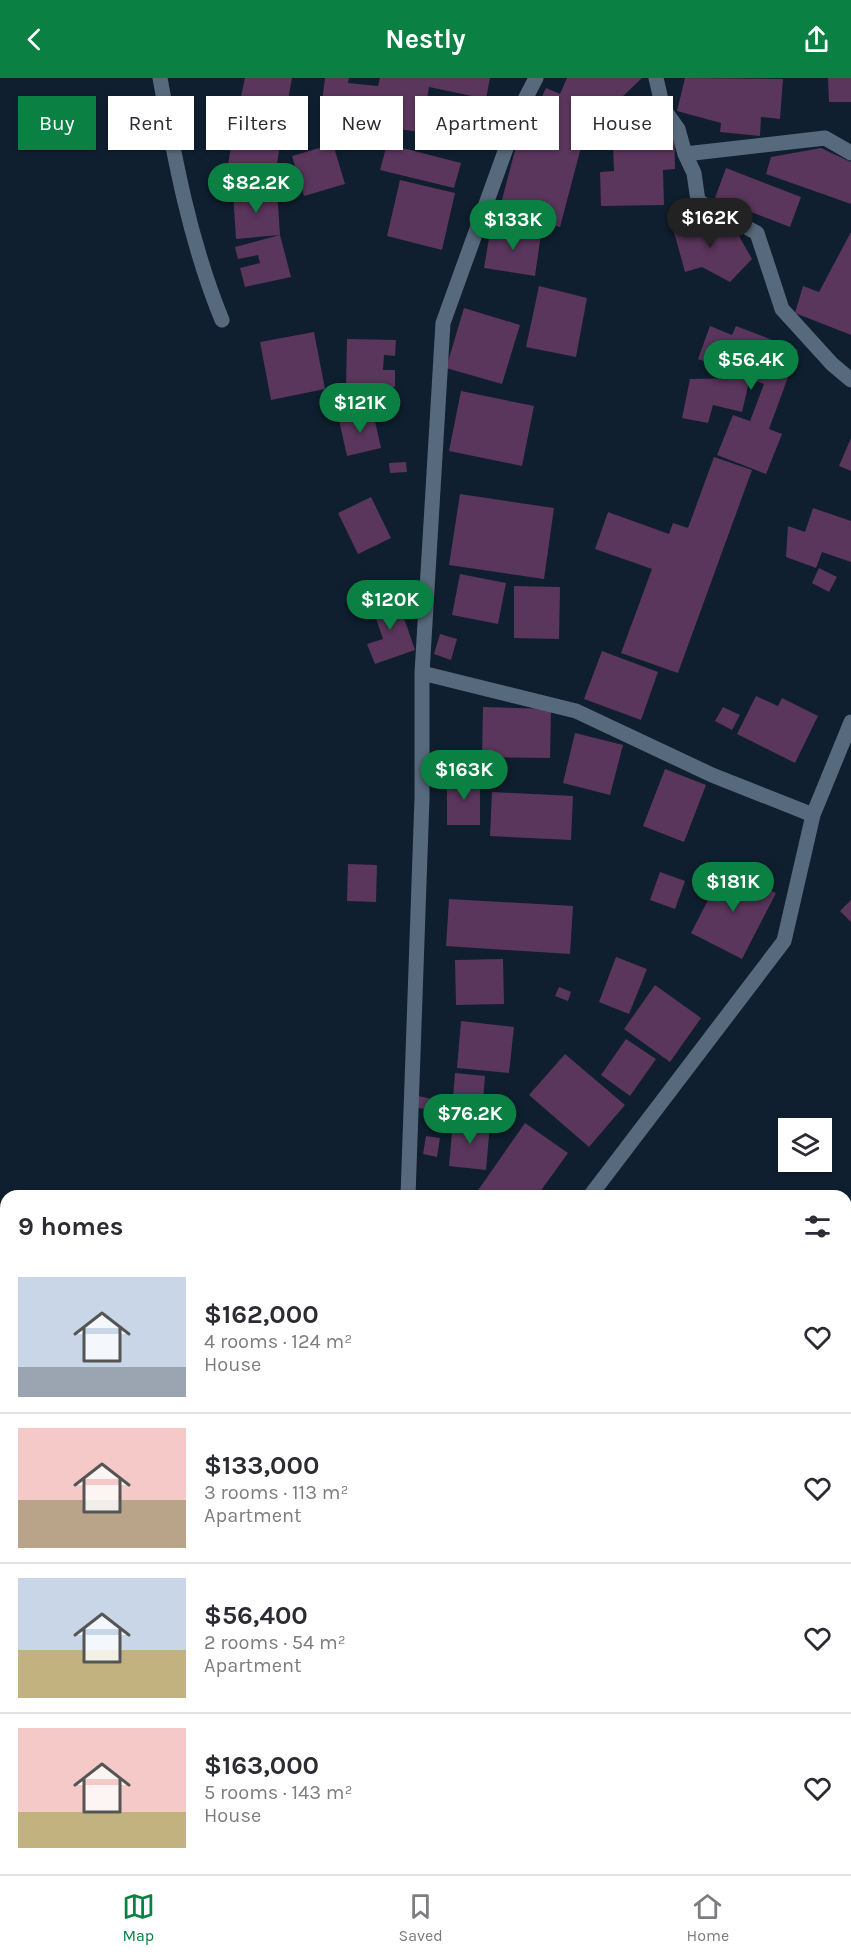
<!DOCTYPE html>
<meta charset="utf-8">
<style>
body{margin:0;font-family:Karla,sans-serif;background:#f7f7f7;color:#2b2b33;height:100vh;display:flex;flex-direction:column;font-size:22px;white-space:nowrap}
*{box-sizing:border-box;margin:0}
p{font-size:20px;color:#7c7c81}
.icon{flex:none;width:33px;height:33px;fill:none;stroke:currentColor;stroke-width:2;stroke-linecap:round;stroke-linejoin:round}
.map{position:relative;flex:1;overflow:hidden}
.details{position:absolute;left:0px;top:1112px;width:852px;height:686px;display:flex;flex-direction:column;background:#fff;border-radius:18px 18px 0 0;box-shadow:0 2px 4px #0004}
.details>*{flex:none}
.guide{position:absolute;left:18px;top:18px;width:816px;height:54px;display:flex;gap:12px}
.fabs{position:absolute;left:778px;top:1040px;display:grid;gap:12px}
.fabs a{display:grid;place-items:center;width:54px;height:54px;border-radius:0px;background:#fff;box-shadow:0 2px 4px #0004;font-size:30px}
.price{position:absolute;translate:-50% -51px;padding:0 14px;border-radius:21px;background:#0b8043;color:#fff;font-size:20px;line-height:39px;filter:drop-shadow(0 2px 3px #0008)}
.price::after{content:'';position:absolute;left:50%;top:36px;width:18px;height:14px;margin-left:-9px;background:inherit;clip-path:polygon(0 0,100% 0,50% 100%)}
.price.on{background:#222;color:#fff}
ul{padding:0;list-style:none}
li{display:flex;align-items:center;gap:18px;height:150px;padding:0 18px}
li+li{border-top:2px solid #e1e1e2}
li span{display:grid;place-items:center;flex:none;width:168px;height:120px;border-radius:0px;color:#555}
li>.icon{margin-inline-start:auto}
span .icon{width:72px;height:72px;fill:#fffc;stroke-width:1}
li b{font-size:26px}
h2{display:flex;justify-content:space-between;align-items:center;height:72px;padding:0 18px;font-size:26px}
.chip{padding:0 21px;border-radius:0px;background:#fff;box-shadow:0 2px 4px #0004;font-size:21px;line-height:54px}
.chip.on{background:#0b8043;color:#fff}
header{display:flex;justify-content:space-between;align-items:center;height:78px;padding:0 18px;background:#0b8043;color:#fff;font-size:27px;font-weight:700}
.dock{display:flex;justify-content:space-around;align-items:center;height:84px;border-top:2px solid #e1e1e2;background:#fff;font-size:16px;color:#7c7c81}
.dock a{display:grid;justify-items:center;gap:3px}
.dock .on{color:#0b8043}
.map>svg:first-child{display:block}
</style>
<header><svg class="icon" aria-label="back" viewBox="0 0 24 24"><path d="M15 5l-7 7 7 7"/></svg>Nestly<svg class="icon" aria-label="share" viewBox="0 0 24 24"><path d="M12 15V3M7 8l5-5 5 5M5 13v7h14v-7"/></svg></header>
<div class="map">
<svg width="851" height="1796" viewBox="0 0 851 1796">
<rect width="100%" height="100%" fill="#0f1f2f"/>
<!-- building -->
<path fill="#5a355c" d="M245 0H292L286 33 240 23Z
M325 0H349L348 5 378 8 380 0H490L486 21 429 9 425 33 428 35 433 20 441 24 443 19 453 24 452 27 480 39 468 69 420 54 320 40Z
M567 0H642L596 44 588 43 560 149 499 133 524 38 537 29 546 10 560 16Z
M685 0 783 1 780 41 761 39 760 58 720 54 721 45 677 33Z
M828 0H851V24H829Z
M235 45 282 52 275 100 227 93Z
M674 50 675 91 663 92 664 127 601 128 600 94 614 93 613 66 619 52Z
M333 66 345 106 304 118 292 78Z
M387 66 461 85 454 110 380 92Z
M821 70 851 84V126L766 96 771 79Z
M726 90 801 119 790 149 715 120Z
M400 102 455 115 442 172 387 158Z
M277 112 280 157 236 161 233 115Z
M697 142 739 158 752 181 730 204 702 189 685 194 671 143Z
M491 148 541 156 535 198 484 190Z
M851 154V257L795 235 803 208 819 214Z
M280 157 291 199 245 209 240 190 260 185 258 177 238 181 235 169Z
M539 208 587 220 576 279 526 269Z
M464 230 520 247 502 306 446 290Z
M710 248 732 257 736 248 798 272 769 351 782 356 766 396 717 377 733 337 750 343 764 306 698 281Z
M314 254 325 311 271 322 260 264Z
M347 261 396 262 395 278 384 277 383 292H395V309L346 308Z
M750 300 742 334 713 327 708 345 682 340 690 301Z
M461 313 534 328 522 388 449 373Z
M373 334 381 370 347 378 339 342Z
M851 360V393L839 388Z
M714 379 752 392 678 595 621 575 652 491 595 471 608 434 669 456 673 445 688 450Z
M406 384 407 394 390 395 389 385Z
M460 416 554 430 544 501 449 487Z
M371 419 391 460 358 476 338 435Z
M813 430 851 443V484L822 474 816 490 786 479 788 448 805 454Z
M819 490 837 499 829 514 812 505Z
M460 496 506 505 498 546 452 537Z
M514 508 560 509 559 561 514 560Z
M396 517 415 572 375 586 367 566 383 561 371 526Z
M440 556 457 561 451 582 434 576Z
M602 573 658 594 641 642 584 621Z
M756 618 778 628 782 620 818 638 795 685 737 656Z
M483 629 551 631 550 680 482 679Z
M723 629 740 637 732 652 715 643Z
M575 655 623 667 610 717 563 705Z
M665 691 706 707 684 764 643 748Z
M447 699H480V747H447Z
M492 714 573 718 571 762 490 758Z
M348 786 377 787 376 824 347 823Z
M725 789 776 815 742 881 691 855Z
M660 794 685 803 675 831 650 822Z
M449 821 573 828 570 876 446 868Z
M851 822V844L840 833Z
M616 879 647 891 629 936 599 924Z
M503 881 504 926 456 927 455 882Z
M655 907 701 940 670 984 624 951Z
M559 909 571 914 568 923 555 918Z
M461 943 514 949 509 995 457 990Z
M626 961 656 981 630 1018 601 997Z
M565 976 625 1027 589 1069 529 1017Z
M455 995 485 998 482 1035 452 1033Z
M418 1018 442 1023 439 1035 415 1029Z
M453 1043 490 1046 486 1092 449 1088Z
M525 1045 568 1075 537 1118H474Z
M426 1058 440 1060 437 1079 423 1076Z"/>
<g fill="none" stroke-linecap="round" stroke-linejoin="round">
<!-- minor -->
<path stroke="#576a7d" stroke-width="15" d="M160 0C175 83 190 164 222 242
M656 0 663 30 678 51 685 76 694 95 698 123 757 155 782 231 832 286 851 302
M685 76 825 60 851 75
M422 595 576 633 712 697 813 737
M408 1118 422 720V595L443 245 521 29 536 0
M590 1118 784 863 813 737 851 644"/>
<!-- secondary -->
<path stroke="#576a7d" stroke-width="15" d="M846 1360 851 1356
M141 1796 149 1791"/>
</g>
</svg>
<div class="fabs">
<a><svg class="icon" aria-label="layers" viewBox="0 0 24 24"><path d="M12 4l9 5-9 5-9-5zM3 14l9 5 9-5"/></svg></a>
</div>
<b class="price" style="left:256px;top:136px">$82.2K</b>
<b class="price on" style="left:710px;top:171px">$162K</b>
<b class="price" style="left:513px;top:173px">$133K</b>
<b class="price" style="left:751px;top:313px">$56.4K</b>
<b class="price" style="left:360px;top:356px">$121K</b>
<b class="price" style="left:390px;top:553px">$120K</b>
<b class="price" style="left:464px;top:723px">$163K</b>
<b class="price" style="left:733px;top:835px">$181K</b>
<b class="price" style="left:470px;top:1067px">$76.2K</b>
<div class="guide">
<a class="chip on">Buy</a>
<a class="chip">Rent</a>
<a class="chip">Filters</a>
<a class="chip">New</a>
<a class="chip">Apartment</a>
<a class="chip">House</a>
</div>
<section class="details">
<h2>9 homes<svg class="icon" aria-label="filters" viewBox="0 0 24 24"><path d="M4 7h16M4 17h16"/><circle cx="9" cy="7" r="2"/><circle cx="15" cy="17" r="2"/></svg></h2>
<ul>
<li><span style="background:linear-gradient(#c9d6e8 75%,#9aa5b1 0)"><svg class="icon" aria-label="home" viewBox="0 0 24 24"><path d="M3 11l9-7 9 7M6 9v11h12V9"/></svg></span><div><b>$162,000</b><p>4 rooms · 124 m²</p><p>House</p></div><svg class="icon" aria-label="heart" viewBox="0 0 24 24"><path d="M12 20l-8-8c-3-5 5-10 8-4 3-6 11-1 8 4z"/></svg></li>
<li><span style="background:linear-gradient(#f6c9c9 60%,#b9a48a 0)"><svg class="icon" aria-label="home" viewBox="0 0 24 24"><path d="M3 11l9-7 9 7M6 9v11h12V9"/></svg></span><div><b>$133,000</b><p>3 rooms · 113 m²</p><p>Apartment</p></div><svg class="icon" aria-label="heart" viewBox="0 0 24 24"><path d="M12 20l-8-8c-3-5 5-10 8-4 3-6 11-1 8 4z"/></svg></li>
<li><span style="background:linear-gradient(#c9d6e8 60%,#c2b280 0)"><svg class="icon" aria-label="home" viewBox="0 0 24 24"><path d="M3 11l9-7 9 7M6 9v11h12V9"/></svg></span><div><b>$56,400</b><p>2 rooms · 54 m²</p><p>Apartment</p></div><svg class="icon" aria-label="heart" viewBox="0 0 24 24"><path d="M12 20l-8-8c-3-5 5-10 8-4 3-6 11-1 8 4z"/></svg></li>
<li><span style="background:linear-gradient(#f6c9c9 70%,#c2b280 0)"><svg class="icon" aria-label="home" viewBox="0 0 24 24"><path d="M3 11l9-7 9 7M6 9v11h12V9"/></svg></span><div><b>$163,000</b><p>5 rooms · 143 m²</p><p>House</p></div><svg class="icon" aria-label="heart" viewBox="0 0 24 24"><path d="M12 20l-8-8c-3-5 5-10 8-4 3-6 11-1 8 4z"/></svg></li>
</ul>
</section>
</div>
<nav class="dock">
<a class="on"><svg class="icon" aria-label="map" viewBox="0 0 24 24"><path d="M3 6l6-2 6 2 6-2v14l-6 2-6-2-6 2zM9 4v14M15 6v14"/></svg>Map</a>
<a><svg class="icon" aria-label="saved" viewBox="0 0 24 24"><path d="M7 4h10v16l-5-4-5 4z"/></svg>Saved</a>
<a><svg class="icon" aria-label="home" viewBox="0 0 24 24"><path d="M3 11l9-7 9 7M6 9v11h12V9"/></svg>Home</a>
</nav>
